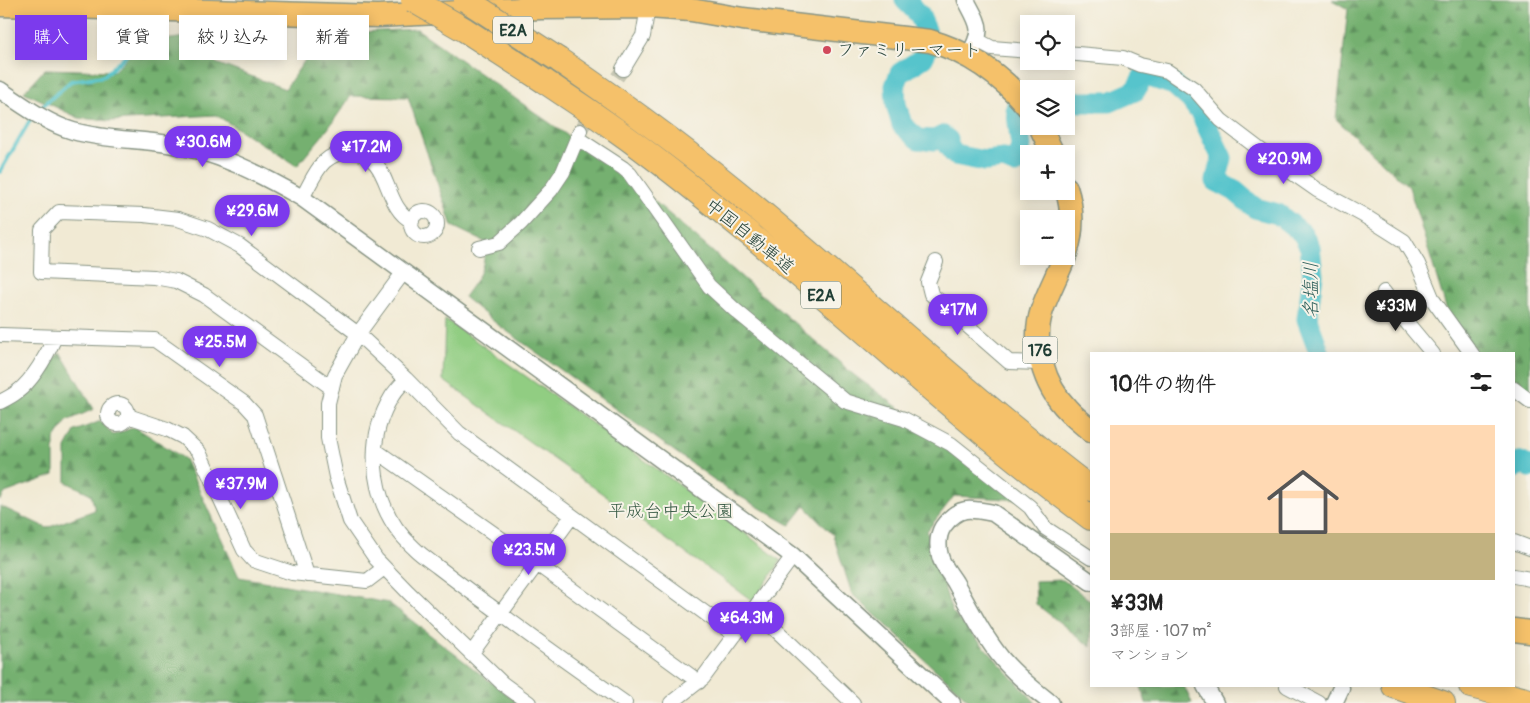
<!DOCTYPE html>
<html lang="ja">
<meta charset="utf-8">
<style>
body{margin:0;font-family:Pangolin,"Klee One",sans-serif;background:#f6f6f6;color:#222;height:100vh;display:flex;flex-direction:column;font-size:19px;white-space:nowrap}
*{box-sizing:border-box;margin:0}
p{font-size:16px;color:#767676}
.icon{flex:none;width:28px;height:28px;fill:none;stroke:currentColor;stroke-width:2;stroke-linecap:round;stroke-linejoin:round}
.map{position:relative;flex:1;overflow:hidden}
.details{position:absolute;left:1090px;top:352px;width:425px;height:335px;display:flex;flex-direction:column;background:#fff;border-radius:0px;box-shadow:0 2px 12px #0003}
.details>*{flex:none}
.hud{position:absolute;left:15px;top:15px;width:475px;height:45px;display:flex;gap:10px}
.buttons{position:absolute;left:1020px;top:15px;display:grid;gap:10px}
.buttons a{display:grid;place-items:center;width:55px;height:55px;border-radius:0px;background:#fff;box-shadow:0 2px 12px #0003;font-size:25px}
.price{position:absolute;translate:-50% -42px;padding:0 11px;border-radius:18px;background:#7c3aed;color:#fff;font-size:16px;line-height:32px;filter:drop-shadow(0 1px 2px #0008)}
.price::after{content:'';position:absolute;left:50%;top:30px;width:15px;height:11px;margin-left:-8px;background:inherit;clip-path:polygon(0 0,100% 0,50% 100%)}
.price.current{background:#222;color:#fff}
ul{padding:0;list-style:none}
li{display:grid;align-content:center;gap:10px;height:265px;padding:0 20px}
li+li{border-top:1px solid #e0e0e0}
li span{display:grid;place-items:center;height:155px;border-radius:0px;color:#555}
li>.icon{margin-inline-start:auto}
span .icon{width:90px;height:90px;fill:#fffc;stroke-width:1}
li b{font-size:21px}
h2{display:flex;justify-content:space-between;align-items:center;height:60px;padding:0 20px;font-size:21px}
.tag{padding:0 18px;border-radius:0px;background:#fff;box-shadow:0 2px 12px #0003;font-size:18px;line-height:45px}
.tag.current{background:#7c3aed;color:#fff}
.map>svg:first-child{display:block}
</style>
<div class="map">
<svg width="1530" height="703" viewBox="0 0 1530 703">
<defs>
<pattern id="forest-firs" width="22" height="20" patternUnits="userSpaceOnUse" patternTransform="scale(1.25)"><rect width="22" height="20" fill="#74b070"/><path d="M5 1l3.5 6h-7zM16 11l3.5 6h-7z" fill="#5f905d"/></pattern>
</defs>
<rect width="100%" height="100%" fill="#f7f3e8"/>
<filter id="ink" filterUnits="userSpaceOnUse"><feTurbulence type="fractalNoise" baseFrequency=".02" numOctaves="2"/><feDisplacementMap in="SourceGraphic" scale="10" xChannelSelector="R" yChannelSelector="G"/><feConvolveMatrix kernelMatrix="1 2 1 2 8 2 1 2 1" color-interpolation-filters="sRGB"/></filter>
<filter id="wash" filterUnits="userSpaceOnUse"><feTurbulence type="fractalNoise" baseFrequency=".0096" numOctaves="4" result="noise"/><feDisplacementMap in="SourceGraphic" scale="20" xChannelSelector="R" yChannelSelector="G"/><feGaussianBlur stdDeviation="1.12" result="paint"/><feColorMatrix in="noise" values="0 0 0 0 0 0 0 0 0 0 0 0 0 0 0 0 0 1.4 0 .05"/><feComposite in="paint" operator="in"/></filter>
<g filter="url(#wash)">
<rect width="100%" height="100%" fill="#f1ead4"/>
<!-- green -->
<path fill="#91cd82" stroke="#58855b" d="M445 319 723 516 781 561 753 601 443 380Z"/>
<!-- forest -->
<path fill="url(#forest-firs)" stroke="#4a7652" d="M1332 0H1530V389L1514 378V354H1478L1447 311 1409 187 1336 119 1348 9Z
M417 29 629 179 854 375 1024 500 954 496 927 531 952 612 1036 703H972L852 594 833 535 805 506 790 525 727 489 497 324 464 297C480 275 485 270 485 242L452 226 408 97 351 96 327 130 297 166 216 115 110 121 79 118 24 92 45 69 114 71 141 43 201 35 216 63 285 89 323 34Z
M60 352 94 409 67 421 54 440V475L5 493 0 501V408L18 399Z
M101 421 113 435 135 427 185 459 239 577 389 603 518 703H0V506L47 528 95 510 91 494 66 482V448L75 431Z
M1063 580 1091 601V647L1036 604 1035 581Z
M1141 686H1184L1192 703H1146Z"/>
<g fill="none" stroke-linecap="round" stroke-linejoin="round">
<!-- stream -->
<path stroke="#56c4cc" stroke-width="4" d="M38 110 71 81 104 76 141 41 142 23
M0 172 33 115"/>
<!-- river -->
<path stroke="#56c4cc" stroke-width="21" d="M905 0 919 14 926 30
M927 50 923 58 900 73 895 86 896 104 902 125 918 139 935 140 943 136 948 140V146L955 155 985 161 1004 159 1016 164 1021 146 1016 107
M1066 98 1079 102H1110L1135 91 1144 75 1174 85 1190 99 1201 114 1222 158 1216 181 1235 191 1255 208 1278 214 1302 233 1310 247 1313 275 1307 319 1320 354
M1514 468 1520 462 1530 467"/>
</g>
</g>
<g filter="url(#ink)">
<g fill="none" stroke-linecap="round" stroke-linejoin="round">
<!-- minor-tunnel -->
<path stroke="#c7c7b4" stroke-width="14" stroke-dasharray="14 7" stroke-linecap="butt" d="M581 129 623 69"/>
<defs>
<path id="minor" d="M977 40 992 48 1029 51
M1066 53 1123 58 1140 65 1167 71 1194 89 1221 120 1267 155 1317 190 1363 215 1404 241 1418 264 1433 300 1472 354
M623 69 643 36 648 7
M577 138 623 168 630 174 709 286 735 310 845 401 904 419 951 444 1030 507 1045 528 1091 558
M302 198C315 176 321 151 352 152 392 154 382 207 412 221
M411 224a13 13 0 1 1 26 0a13 13 0 1 1-26 0Z
M479 248 499 243 521 223 551 190 563 172 580 131
M936 262 928 282 931 294 1009 362 1042 363
M403 273 358 334 335 375 328 403V438L336 477 350 521 376 559 408 592 503 684 529 703
M1384 292 1398 312 1433 354
M0 335 155 340 244 403 255 415 307 575
M406 379C402 384 396 390 392 396 362 445 372 510 414 548 421 555 430 561 438 567 455 580 472 593 489 605 534 639 579 671 625 703
M332 388 204 295 176 281 154 277 41 272 42 230 59 212 144 215 178 219 208 229 240 246 358 334 406 379 459 433 735 635
M1514 389 1530 401
M0 402C6 399 12 396 17 392 33 380 47 355 55 337
M108 414a10 10 0 1 1 20 0a10 10 0 1 1-20 0Z
M128 416 167 429 183 437 199 452 244 550 253 560 292 573 367 581 384 568
M375 450 537 564 699 682
M1514 542 1530 548
M1514 576 1530 579
M754 609 853 703
M471 654 572 516
M1287 686 1319 703
M671 703 703 678 793 556"/>
<path id="tertiary" d="M966 0C980 27 984 28 969 56
M0 90C23 105 46 123 73 131 105 140 136 139 168 144 216 151 260 174 302 198L793 556 952 703
M1205 686 1215 703
M1051 703C1034 690 1017 676 1003 660 984 637 970 609 955 582 950 574 942 565 940 556 937 545 938 532 945 524 960 505 972 509 993 513L1091 582
M1334 703 1341 688"/>
<path id="trunk" d="M0 5 378 16 541 8 648 7 691 10 743 19 930 41C969 52 1003 77 1029 108
M1040 126 1053 154
M1066 188C1073 209 1073 232 1066 253
M1065 256C1058 274 1048 292 1042 310 1031 343 1044 386 1068 410 1075 418 1084 424 1091 431
M1514 630 1530 632"/>
<path id="motorway" d="M559 60C631 109 701 161 767 217 875 308 979 404 1091 489
M544 81C568 97 593 113 616 130 663 163 709 201 753 237 867 330 973 431 1091 518
M1394 686 1443 703
M1471 686 1530 701"/>
</defs>
<!-- minor casing -->
<use href="#minor" stroke="#889484" stroke-width="16"/>
<!-- tertiary casing -->
<use href="#tertiary" stroke="#889484" stroke-width="19"/>
<!-- trunk casing -->
<use href="#trunk" stroke="#889484" stroke-width="25"/>
<!-- motorway casing -->
<use href="#motorway" stroke="#889484" stroke-width="26"/>
<!-- minor -->
<use href="#minor" stroke="#fff" stroke-width="14"/>
<!-- tertiary -->
<use href="#tertiary" stroke="#fff" stroke-width="16"/>
<!-- trunk -->
<use href="#trunk" stroke="#f5c16b" stroke-width="22"/>
<!-- motorway -->
<use href="#motorway" stroke="#f5c16b" stroke-width="24"/>
<defs>
<path id="motorway-bridge" d="M413 0 465 30 544 81
M466 0 559 60"/>
</defs>
<!-- motorway-bridge casing -->
<use href="#motorway-bridge" stroke="#889484" stroke-width="26" stroke-linecap="butt"/>
<!-- motorway-bridge -->
<use href="#motorway-bridge" stroke="#f5c16b" stroke-width="24"/>
</g>
</g>
<!-- markers -->
<circle fill="#d1495b" stroke="#f7f3e8" stroke-width="2" cx="827" cy="50" r="5"/>
<g text-anchor="middle" stroke-width="4" stroke-linejoin="round" paint-order="stroke">
<!-- shield labels -->
<g fill="#f7f3e8" stroke="#60746a" stroke-width="1">
<rect x="493" y="16.5" width="40" height="27" rx="4"/>
<rect x="801" y="281.5" width="40" height="27" rx="4"/>
<rect x="1022.5" y="336.5" width="35" height="27" rx="4"/>
</g>
<g font-size="16" font-weight="bold" fill="#1f3d34">
<text x="513" y="36">E2A</text>
<text x="821" y="301">E2A</text>
<text x="1040" y="356">176</text>
</g>
<!-- poi labels -->
<g font-size="18" fill="#1f3d34" stroke="#f7f3e8" text-anchor="start">
<text x="837" y="56">ファミリーマート</text>
</g>
<!-- street labels -->
<g font-size="18" fill="#1f3d34" stroke="#f7f3e8">
<text transform="translate(750 236) rotate(39)" y="6">中国自動車道</text>
</g>
<!-- park labels -->
<g font-size="18" fill="#365a44" stroke="#f7f3e8">
<text x="671" y="517">平成台中央公園</text>
</g>
<!-- water labels -->
<g font-size="19" font-style="italic" fill="#2d5f5a" stroke="#f7f3e8">
<text transform="translate(1310 290) rotate(-90)" y="7">名塩川</text>
</g>
</g>
</svg>
<div class="buttons">
<a><svg class="icon" aria-label="locate" viewBox="0 0 24 24"><circle cx="12" cy="12" r="6"/><path d="M12 2v4M12 18v4M2 12h4M18 12h4"/></svg></a>
<a><svg class="icon" aria-label="layers" viewBox="0 0 24 24"><path d="M12 4l9 5-9 5-9-5zM3 14l9 5 9-5"/></svg></a>
<a>+</a>
<a>−</a>
</div>
<b class="price" style="left:203px;top:168px">¥30.6M</b>
<b class="price" style="left:366px;top:173px">¥17.2M</b>
<b class="price" style="left:1284px;top:185px">¥20.9M</b>
<b class="price" style="left:252px;top:237px">¥29.6M</b>
<b class="price current" style="left:1396px;top:332px">¥33M</b>
<b class="price" style="left:958px;top:336px">¥17M</b>
<b class="price" style="left:220px;top:368px">¥25.5M</b>
<b class="price" style="left:241px;top:510px">¥37.9M</b>
<b class="price" style="left:529px;top:576px">¥23.5M</b>
<b class="price" style="left:746px;top:644px">¥64.3M</b>
<div class="hud">
<a class="tag current">購入</a>
<a class="tag">賃貸</a>
<a class="tag">絞り込み</a>
<a class="tag">新着</a>
</div>
<section class="details">
<h2>10件の物件<svg class="icon" aria-label="filters" viewBox="0 0 24 24"><path d="M4 7h16M4 17h16"/><circle cx="9" cy="7" r="2"/><circle cx="15" cy="17" r="2"/></svg></h2>
<ul>
<li><span style="background:linear-gradient(#ffd9b3 70%,#c2b280 0)"><svg class="icon" aria-label="home" viewBox="0 0 24 24"><path d="M3 11l9-7 9 7M6 9v11h12V9"/></svg></span><div><b>¥33M</b><p>3部屋 · 107 m²</p><p>マンション</p></div></li>
</ul>
</section>
</div>
